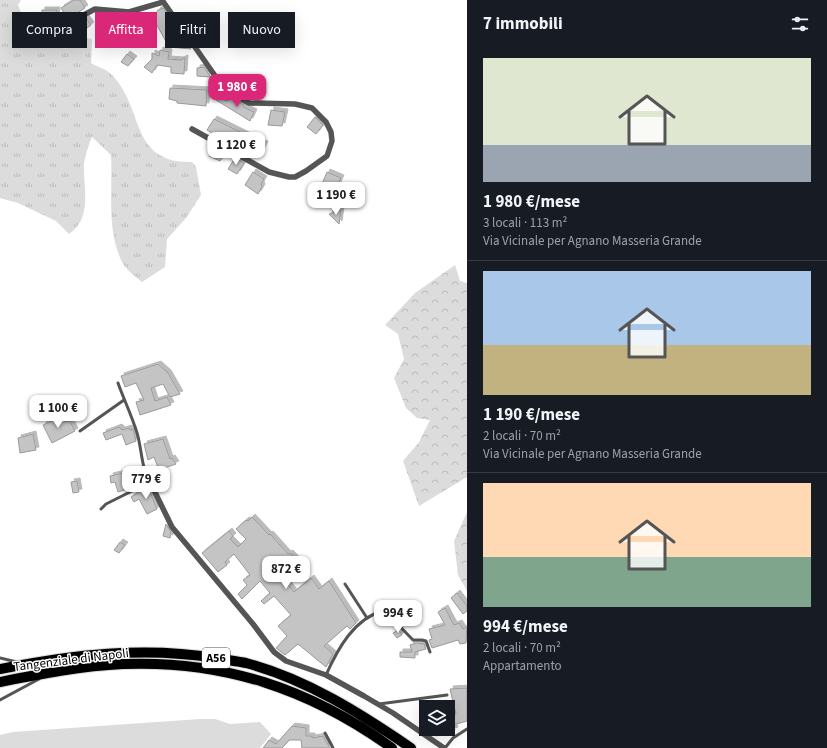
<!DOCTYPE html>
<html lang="it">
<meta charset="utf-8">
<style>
body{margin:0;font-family:"Source Sans 3",sans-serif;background:#242831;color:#f1f3f6;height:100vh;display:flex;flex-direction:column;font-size:15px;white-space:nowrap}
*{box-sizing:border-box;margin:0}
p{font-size:13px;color:#9ea1a6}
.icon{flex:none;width:22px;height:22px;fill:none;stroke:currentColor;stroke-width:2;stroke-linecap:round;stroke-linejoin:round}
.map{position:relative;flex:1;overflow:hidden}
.panel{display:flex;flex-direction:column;background:#171b24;width:360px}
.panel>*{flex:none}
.guide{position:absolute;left:12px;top:12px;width:380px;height:36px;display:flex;gap:8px}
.controls{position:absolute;left:419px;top:700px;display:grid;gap:8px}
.controls a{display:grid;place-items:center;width:36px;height:36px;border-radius:0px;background:#171b24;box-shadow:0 4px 16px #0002;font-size:20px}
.price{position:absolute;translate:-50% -34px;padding:0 9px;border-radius:8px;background:#fff;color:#222;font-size:13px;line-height:26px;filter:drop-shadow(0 1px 2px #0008)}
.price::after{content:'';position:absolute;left:50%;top:24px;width:12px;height:9px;margin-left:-6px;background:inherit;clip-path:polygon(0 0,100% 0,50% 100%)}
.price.selected{background:#db2777;color:#fff}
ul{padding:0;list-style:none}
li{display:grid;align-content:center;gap:8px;height:212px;padding:0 16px}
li+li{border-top:1px solid #363941}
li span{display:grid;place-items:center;height:124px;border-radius:0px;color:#555}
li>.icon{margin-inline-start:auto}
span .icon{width:72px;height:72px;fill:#fffc;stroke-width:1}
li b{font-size:17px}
h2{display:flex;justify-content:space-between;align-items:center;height:48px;padding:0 16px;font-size:17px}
.tag{padding:0 14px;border-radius:0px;background:#171b24;box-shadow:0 4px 16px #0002;font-size:14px;line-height:36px}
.tag.selected{background:#db2777;color:#fff}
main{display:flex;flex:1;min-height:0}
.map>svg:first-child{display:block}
</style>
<main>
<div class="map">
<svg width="467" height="748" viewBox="0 0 467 748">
<defs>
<pattern id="grass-tufts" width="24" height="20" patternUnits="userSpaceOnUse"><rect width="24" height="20" fill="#dcdcdc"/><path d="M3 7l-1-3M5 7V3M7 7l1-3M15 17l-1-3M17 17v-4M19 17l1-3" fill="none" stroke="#bbb"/></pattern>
<pattern id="forest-crowns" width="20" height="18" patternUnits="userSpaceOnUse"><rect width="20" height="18" fill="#dcdcdc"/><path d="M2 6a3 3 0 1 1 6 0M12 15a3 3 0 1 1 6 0" fill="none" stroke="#bbb"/></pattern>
<filter id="shadow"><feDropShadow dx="3" dy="-3" stdDeviation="0" flood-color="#0004"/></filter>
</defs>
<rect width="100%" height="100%" fill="#fff"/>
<!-- grass -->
<path fill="url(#grass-tufts)" d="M0 0H21L18 5C23 18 28 31 39 40L56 39 63 36 65 49 80 37 92 39 91 63C97 67 107 69 112 75 145 109 129 163 192 162L196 167 201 195 186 218 167 239 165 267 142 282C136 277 126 270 122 262 106 229 113 191 111 155L92 137C89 144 85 156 84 164 83 188 93 218 69 234L56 221 18 203 0 198Z"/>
<!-- forest -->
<path fill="url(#forest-crowns)" d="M455 265 460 281 467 283V477L419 506 403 461 419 442 430 420 417 418 406 408 394 378 404 359 398 334 385 325 415 293Z
M467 512V591L458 575 454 541Z"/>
<!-- pitch -->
<path fill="#dcdcdc" d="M200 719H215L230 724 260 722 271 734 260 748H0V735L13 732Z"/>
<!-- building -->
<path fill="#c4c4c4" stroke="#999" filter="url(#shadow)" d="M74 0H80L85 8 68 19 61 8Z
M163 8 177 29 191 49 169 47 153 18 158 10Z
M42 10H57L56 22H42Z
M134 15 145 19 141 30 121 25 124 16 132 17Z
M86 18 91 25 74 38 69 33 73 26Z
M160 50 169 52 168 59 180 60 185 58 184 74 171 73V67L157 65 152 73 144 67 152 59V53L159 56Z
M127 54 134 59 128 66 121 62Z
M204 67 210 76V77L197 76V68Z
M170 88 207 90 206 106 177 103V101L169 99Z
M217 98 228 101 230 98 244 105 243 107 254 112 250 121 216 100Z
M271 110 285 112 282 126 268 125Z
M315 117 323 125 316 134 307 127Z
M214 119 246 135 240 144 224 135 222 139 207 130Z
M254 140 265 144 260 155 250 151Z
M215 147 226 153 220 161 209 156Z
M235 158 244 163 237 174 228 169Z
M253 172 264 179 261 184 262 187 258 194 245 185Z
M327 172 341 178 333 196 319 191Z
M341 210 339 224 329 214Z
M158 364 168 373 180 394 170 397 163 384 151 388 155 401 167 397 171 405 140 415 136 402 144 400 136 383 125 387 121 376Z
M62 416 65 422 70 421 75 431 52 443 43 425Z
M119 427 122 430 129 428 130 430 133 429 136 441 126 445 122 434 106 440 103 433Z
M33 434 36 450 20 453 18 438Z
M163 439 170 459 172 458 176 464 159 470 154 457 148 460 144 444Z
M127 472 134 487 118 492 115 482 111 483 110 476Z
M77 481 79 492 73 493 71 482Z
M148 487 157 509 147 514 139 499 134 502 131 497Z
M252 517 269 535 270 534 288 554 290 553 303 567 285 581 294 592 311 578 319 589 329 581 356 623 350 629 347 626 324 646 333 654 326 667 298 644 285 655 276 648 287 636 278 626 291 615 274 596 264 604 261 601 270 593 260 581 242 599 238 594 247 585 243 580 250 575 234 554 225 562 227 565 218 572 202 553 229 531 233 536 230 539 238 547 246 539 236 529 246 520 248 521Z
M166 524 171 532 170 538 163 536Z
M120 542 125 545 119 553 114 550Z
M457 593 467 606V611L463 614 451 598Z
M445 608 454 625 459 623 463 629 467 627 466 643 460 644 458 640 432 648 429 640 432 639 429 629 445 625 438 612Z
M399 630 402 635 397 638 393 633Z
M417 643 424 644 426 649 415 652V658L400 657V652H412L410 645Z
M467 688V721L453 725 455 730 436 736 434 729H448V712L450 716 456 714 450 689Z
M292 726 306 728V736H312V738L323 736 330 748H302L301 740H289L282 748H263L269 740 276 744Z"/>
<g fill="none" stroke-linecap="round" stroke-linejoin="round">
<defs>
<path id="highway" d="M0 669C73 655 142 646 216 658 226 660 236 661 246 663 306 679 360 713 411 748
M0 682C40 674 81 666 123 664 224 660 310 689 392 748"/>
</defs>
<!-- highway casing -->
<use href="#highway" stroke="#dbdbdb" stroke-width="12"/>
<!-- lane -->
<path stroke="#555" stroke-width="3" d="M80 431 124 400
M101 509 106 504 150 482C141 468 142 449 137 433 132 416 124 400 118 383
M345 584 367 618
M0 658 17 662
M326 675C338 648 354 619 384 610L413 640H422L426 641 430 652
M0 700 39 679
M379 704 447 695
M325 733 333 748
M445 748 453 738 467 729"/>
<!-- street -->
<path stroke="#555" stroke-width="5.5" d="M162 0 225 90 249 103 295 104 312 108 326 122 331 132 332 141 327 156 306 171 295 177H289L269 172 192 129
M42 33 55 34 76 19 95 9 129 12 163 2
M150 482 172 527 253 624 274 652 286 661 326 675 364 696 393 713 444 748"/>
<!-- highway -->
<use href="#highway" stroke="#000" stroke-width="10"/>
</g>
<g text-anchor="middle" stroke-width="3" stroke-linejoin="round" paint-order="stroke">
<!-- shield labels -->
<rect fill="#fff" stroke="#4c4c4c" stroke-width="1" x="202" y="648" width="28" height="20" rx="3"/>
<g font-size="12" font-weight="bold" fill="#000">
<text x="216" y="662">A56</text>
</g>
<!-- street labels -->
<g font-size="13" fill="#000" stroke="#fff">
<text transform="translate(71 659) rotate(-7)" y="5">Tangenziale di Napoli</text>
</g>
</g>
</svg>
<div class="controls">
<a><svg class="icon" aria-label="layers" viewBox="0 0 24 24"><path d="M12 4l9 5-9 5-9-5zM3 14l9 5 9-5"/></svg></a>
</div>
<b class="price selected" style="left:237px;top:108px">1 980 €</b>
<b class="price" style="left:236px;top:166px">1 120 €</b>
<b class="price" style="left:336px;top:216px">1 190 €</b>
<b class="price" style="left:58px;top:429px">1 100 €</b>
<b class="price" style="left:146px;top:500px">779 €</b>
<b class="price" style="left:286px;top:590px">872 €</b>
<b class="price" style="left:398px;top:634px">994 €</b>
<div class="guide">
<a class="tag">Compra</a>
<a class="tag selected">Affitta</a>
<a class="tag">Filtri</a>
<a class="tag">Nuovo</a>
</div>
</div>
<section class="panel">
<h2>7 immobili<svg class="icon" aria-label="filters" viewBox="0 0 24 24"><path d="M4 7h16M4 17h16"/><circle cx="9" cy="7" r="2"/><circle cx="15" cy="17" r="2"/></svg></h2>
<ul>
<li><span style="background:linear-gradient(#dfe7d0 70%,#9aa5b1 0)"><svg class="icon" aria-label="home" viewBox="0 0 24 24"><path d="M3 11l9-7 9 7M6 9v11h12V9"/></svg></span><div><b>1 980 €/mese</b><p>3 locali · 113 m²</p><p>Via Vicinale per Agnano Masseria Grande</p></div></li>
<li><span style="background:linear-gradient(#a9c7e8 60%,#c2b280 0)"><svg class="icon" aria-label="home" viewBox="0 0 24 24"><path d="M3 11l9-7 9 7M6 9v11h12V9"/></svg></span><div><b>1 190 €/mese</b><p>2 locali · 70 m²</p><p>Via Vicinale per Agnano Masseria Grande</p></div></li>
<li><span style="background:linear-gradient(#ffd9b3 60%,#7fa58c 0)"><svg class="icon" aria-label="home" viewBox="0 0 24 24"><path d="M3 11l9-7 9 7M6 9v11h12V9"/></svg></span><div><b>994 €/mese</b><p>2 locali · 70 m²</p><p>Appartamento</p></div></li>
</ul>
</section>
</main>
